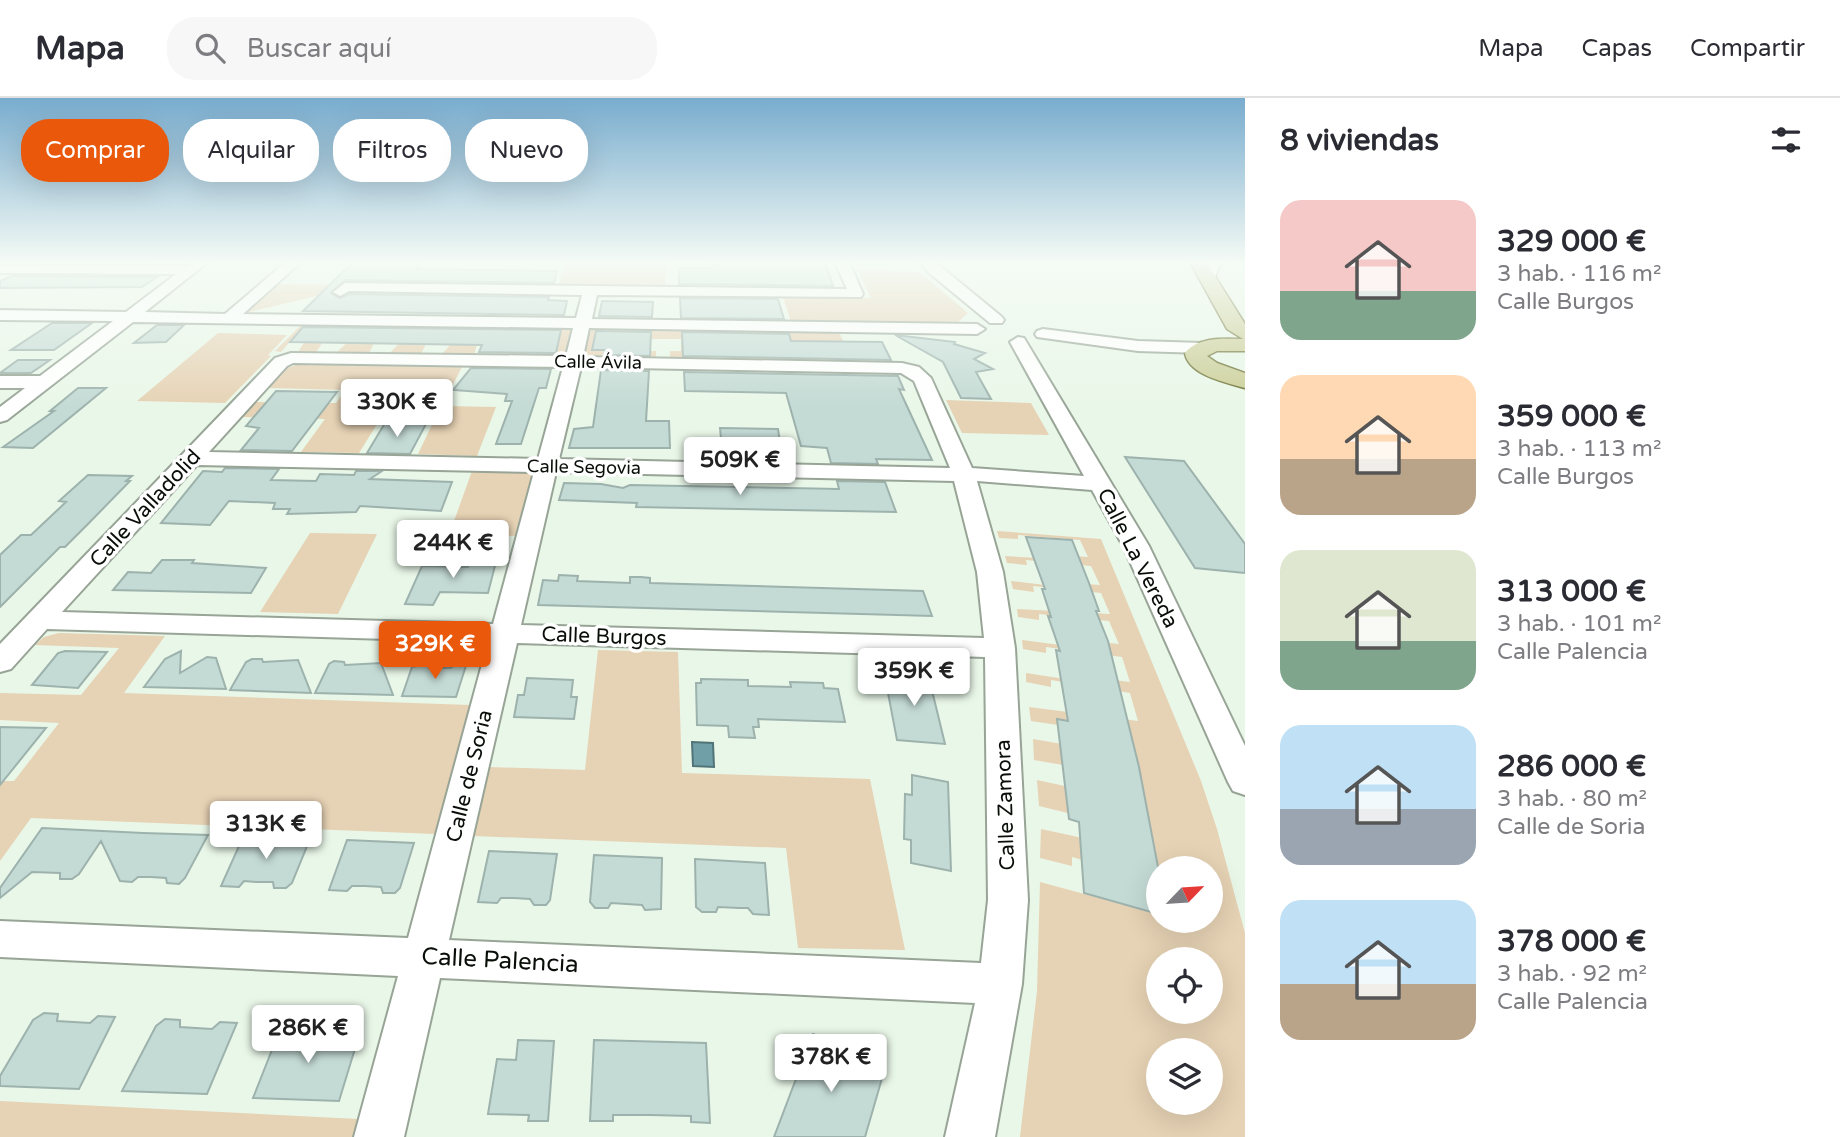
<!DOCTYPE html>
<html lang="es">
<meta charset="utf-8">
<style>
body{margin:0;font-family:"Varela Round",sans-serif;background:#f7f7f7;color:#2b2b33;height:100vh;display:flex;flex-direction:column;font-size:26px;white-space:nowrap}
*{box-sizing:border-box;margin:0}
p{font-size:23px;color:#7c7c81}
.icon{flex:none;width:38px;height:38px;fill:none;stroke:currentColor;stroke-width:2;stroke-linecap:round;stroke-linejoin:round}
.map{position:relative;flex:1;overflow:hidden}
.panel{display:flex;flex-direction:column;background:#fff;width:595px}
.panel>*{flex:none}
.top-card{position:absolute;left:21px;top:21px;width:665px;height:63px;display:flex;gap:14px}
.needle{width:46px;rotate:65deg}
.fabs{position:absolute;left:1146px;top:758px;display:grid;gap:14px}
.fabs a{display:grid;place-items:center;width:77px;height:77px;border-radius:50%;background:#fff;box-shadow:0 7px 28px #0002;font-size:35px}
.price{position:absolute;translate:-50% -60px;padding:0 16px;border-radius:7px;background:#fff;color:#222;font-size:23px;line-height:46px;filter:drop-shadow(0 2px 4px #0008)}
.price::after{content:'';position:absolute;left:50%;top:42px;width:21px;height:16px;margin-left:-10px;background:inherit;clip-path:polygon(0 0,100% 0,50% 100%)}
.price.selected{background:#ea580c;color:#fff}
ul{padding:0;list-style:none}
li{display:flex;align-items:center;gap:21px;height:175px;padding:0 35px}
li span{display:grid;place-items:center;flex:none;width:196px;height:140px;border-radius:21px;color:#555}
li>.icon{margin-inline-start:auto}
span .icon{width:84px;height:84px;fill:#fffc;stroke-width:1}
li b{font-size:30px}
h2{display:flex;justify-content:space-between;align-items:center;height:84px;padding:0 35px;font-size:30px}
.pill{padding:0 24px;border-radius:28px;background:#fff;box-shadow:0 7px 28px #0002;font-size:24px;line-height:63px}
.pill.selected{background:#ea580c;color:#fff}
header{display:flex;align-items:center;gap:42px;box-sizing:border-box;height:98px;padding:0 35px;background:#fff;border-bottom:2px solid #e1e1e2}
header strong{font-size:33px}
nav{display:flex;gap:38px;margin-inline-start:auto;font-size:24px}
.search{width:490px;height:63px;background:#f7f7f7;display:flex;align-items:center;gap:18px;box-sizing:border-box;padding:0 24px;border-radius:28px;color:#7c7c81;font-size:26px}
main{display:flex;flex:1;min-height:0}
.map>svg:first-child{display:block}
</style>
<header>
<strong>Mapa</strong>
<div class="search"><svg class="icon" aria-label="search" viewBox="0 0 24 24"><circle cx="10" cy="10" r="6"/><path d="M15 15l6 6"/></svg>Buscar aquí</div>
<nav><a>Mapa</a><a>Capas</a><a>Compartir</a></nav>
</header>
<main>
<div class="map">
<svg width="1245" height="1039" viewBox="0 0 1245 1039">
<rect width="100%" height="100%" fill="#e9f7e8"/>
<!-- green -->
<path fill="#e6d2b4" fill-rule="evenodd" d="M566 164H666L665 190 558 189Z
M858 172 919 174 968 215 956 226 791 224 783 199 871 200Z
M279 186 333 187 325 196 245 215Z
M303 225 571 229 565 259 549 258 554 248 558 247V243L529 253 527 258 495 257 502 247 477 246 474 257 442 256 451 246H426L421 256 390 255 399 245H374L369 255 337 254 348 244H323L316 254H298L313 231H301L281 254 275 253Z
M589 229 839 234 852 264H832L829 256H814L818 263 778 262 776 255H761L763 262H724L722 254H708L709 261 670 260V253H681V241H646L645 253H656V260H617V252L595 240 592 251 603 252V259H583Z
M218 235 287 237 268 257 271 258 225 305 137 303Z
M306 264 463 267 442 308 496 309 477 358 418 356 441 308 389 307 359 355 301 354 325 321 241 319 255 304 336 305 345 292 268 290 287 270Z
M946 302 1031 305 1049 337 962 335Z
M472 373 535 375 517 438 449 437Z
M997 433 1101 441 1201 683 1217 731 1245 835V1039H1020L1037 893 1040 784 1158 816V822H1211V770H1158V783L1072 759V768L1040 760 1041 731 1156 756 1150 725 1068 706V715L1039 708 1037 682 1074 690 1063 667 1034 662 1033 641 1137 659 1131 635 1058 621V627L1031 623 1029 609 1138 623 1130 595 1051 582V589L1026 584V575L1065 581V576L1130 584 1122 559 1046 549V555L1023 551 1022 542 1060 547 1059 540 1119 546 1109 523 1039 516V522L1018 519 1017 511 1110 516 1101 495 1033 488 1034 494 1013 491 1011 483 1045 487 1044 483 1100 487 1091 468 1026 462 1027 467 1007 465 1005 458 1037 460 1036 456 1088 459 1080 442 1018 437V441L999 440ZM1158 861H1211V914H1158ZM1158 952H1211V1004H1158Z
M310 435 377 436 338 516 260 514Z
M59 535 165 538 124 595 470 607 435 736 31 720 0 763V683H14L59 625 0 622V595L81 597 119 550 35 547 44 539Z
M598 552 678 554 682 675 870 681 905 852 798 850 786 750 473 738 488 669 585 672Z
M0 1003 358 1021 353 1039H0Z"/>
<!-- water -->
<path fill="#709fa8" stroke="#517478" stroke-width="2" d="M692 644 713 645 714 669 693 668Z"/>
<!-- building -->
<path fill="#c4dad4" stroke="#9db2ad" stroke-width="2" d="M399 164H422L417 171 557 173 554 185 345 182 331 195 339 200 350 196 549 199 548 202 567 203 564 217 303 213 352 165Z
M712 164H825L833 188 679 186V170H712Z
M12 178 157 179 142 189 0 190V183Z
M680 200 778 201 784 221 681 220Z
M602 203 653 204 652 219 599 218Z
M52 225H92L54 252H11Z
M157 227H184L166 244 134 245Z
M303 229 561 232 556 255 479 254 482 247 290 244Z
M596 233 651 234 650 258 604 257 605 252H592Z
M682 234 789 236 791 243 882 244 891 262 683 258Z
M895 237 955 244 954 246 985 255 974 261 993 271 976 274 991 301 961 300 943 264Z
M18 262H50L31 275H0Z
M471 270 551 271 546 290H539L521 346H496L512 303H505L507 296 453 292Z
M601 272 649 273 646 323H669L670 350H569L574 331 593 329Z
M684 274 898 278 904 292 899 291 932 362 876 361 878 366 831 365 827 350 801 348 786 295 685 293Z
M78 290H106L33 350 3 349 54 313H50Z
M276 293 337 294 292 353 241 352 259 330 246 328Z
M385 325H402L426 326 410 356 367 355Z
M720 330 778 331 781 351 722 350Z
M1125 359 1184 363 1245 446V475L1195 470Z
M225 370 279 371 271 382 316 383 320 376 354 377 356 373H382L370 381 452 384 441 413 360 408 356 414 287 416 290 411H273L275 405 229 403 210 427 161 425 203 373 222 374Z
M88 377 132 378 126 383H130L87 427 65 449H60L0 509V457L21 437H31L66 404 59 403Z
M837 383 885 384 896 414 636 409 637 405 559 402 564 385 601 386 623 390 630 387 839 391Z
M1026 439 1072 442 1089 485 1099 513H1096L1108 543 1139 669 1158 769V816L1084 795 1079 724 1069 721 1057 621 1068 623 1056 552 1060 553 1048 518 1051 519 1042 491H1045Z
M473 455 498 456 488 495 440 494 433 507 405 506 422 468 468 469Z
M162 462H194L192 465 266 470 251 495 113 492 128 474 151 475Z
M559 477 578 478 577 483 630 485V479H641L650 480V485L923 493 932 518 538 507 543 482 558 483Z
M65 553 107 554 78 590 32 587 58 555Z
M181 553 180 575 207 559 216 560 226 591 144 589 165 561Z
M470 555 456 599 402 598 412 569 428 566 429 570H451Z
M252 561H262L263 564 298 562 311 595 230 592 246 564Z
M334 563 344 564 345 567 381 565 393 597 315 595 329 566Z
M884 574 928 576 945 646 897 642Z
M527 580 573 582 571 599H577L574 621 514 619 518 597H524Z
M701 581 748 582V588L791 589 790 584 823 585 824 590 838 591 845 624 758 621 759 629H753L755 640 729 639 728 628 697 627 696 585H701Z
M0 629 46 630 0 687Z
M912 677 948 684 951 773 911 765V742L904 741 905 696 912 697Z
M42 730 143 735 208 737 185 780 179 786 167 785 166 780 151 779H138L132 784 120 783 101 743 79 776 72 781H60V775L32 774 0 800V790Z
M243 739 244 738 310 741 292 785 286 790H274L273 784H257L244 783 239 789 221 788Z
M347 742 414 745 400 790 395 795H383L381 789 365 788H352L347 793 329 792Z
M489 753 557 756 550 802 546 807H534L530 801 514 800H501L497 805 478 804Z
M594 757 662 760 661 811 645 812 642 807 611 805 608 810H595L590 804Z
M695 761 765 765 769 817 753 816 748 810H739L718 809 716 814H702L696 809Z
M44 915 58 916 57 923 90 925 98 918 115 919 79 991 0 988V978L33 922Z
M165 921 180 922V929L212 931 220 924 237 925 207 996 122 993 156 928Z
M288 927 303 928 304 936 337 937 344 930 361 931 339 1003 253 1000 279 934Z
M813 936 885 970 865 1039H774Z
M518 942 554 943 548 1023H528L529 1017 488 1016 497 961 516 962Z
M594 942 706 945 710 1025 691 1024V1018L650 1017H613V1023H590Z"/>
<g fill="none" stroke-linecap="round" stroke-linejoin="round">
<defs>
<path id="minor" d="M192 164H208L145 214 225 216 286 164H301L243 216 576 220 582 197 349 193 340 198 333 194 345 185 847 191 835 164H849L863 196 861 199 597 197 592 221 977 226 985 231 977 236 589 230 583 259 902 265 919 269 931 280 972 370 1084 378 1010 244 1018 239 1024 240 1149 448 1245 648V697L1233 693 1228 684 1123 448 1092 392 977 383 1003 474 1015 550 1028 802 1022 886 995 1039H945L975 905 440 880 404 1039H354L398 878 0 859V823L408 840 488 544 47 531 11 571 0 574V546L275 260 291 255 566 258 573 230 133 224 7 322 0 324V309L25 290H0V278H40L113 223 0 222V212L126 214 176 176 0 175V167L187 168ZM293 265 563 269 538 361 209 354 287 268ZM581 269 901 275 914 283 950 370 559 361ZM197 367 534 374 493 526 62 514ZM556 374 954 383 977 474 984 540 521 527ZM517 545 985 559 988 802 981 865 449 842Z
M921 164H935L1002 219 1004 222 1002 225H990L928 174Z
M1208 164H1226L1219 168 1213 185 1208 186 1201 182Z
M1043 231 1138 243 1203 245 1211 250 1203 255 1138 253 1037 239 1035 236 1037 233Z"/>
<path id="major" d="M1190 164H1206L1245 226V253H1217L1207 258 1217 265 1245 275V290C1227 285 1188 277 1185 255 1199 238 1224 241 1243 241L1227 231Z"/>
</defs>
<!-- minor casing -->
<use href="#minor" stroke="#97a496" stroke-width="4"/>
<!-- major casing -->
<use href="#major" stroke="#707538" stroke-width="3"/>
<!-- minor -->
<use href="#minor" fill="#fff" fill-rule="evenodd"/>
<!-- major -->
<use href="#major" fill="#cbce97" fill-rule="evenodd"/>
</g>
<!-- sky -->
<linearGradient id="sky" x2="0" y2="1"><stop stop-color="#78acce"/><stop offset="0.53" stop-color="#f5fbf5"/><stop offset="1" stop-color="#f5fbf5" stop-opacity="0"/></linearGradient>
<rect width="1245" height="310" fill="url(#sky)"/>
<g text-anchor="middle" stroke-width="7" stroke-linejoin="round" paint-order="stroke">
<!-- far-street labels -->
<g font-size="18" fill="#090e09" stroke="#fff">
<text transform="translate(598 264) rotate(1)" y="6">Calle Ávila</text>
<text transform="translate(584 369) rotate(1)" y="6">Calle Segovia</text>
</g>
<!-- street labels -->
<g font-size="21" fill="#090e09" stroke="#fff">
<text transform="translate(145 410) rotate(-47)" y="7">Calle Valladolid</text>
<text transform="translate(1138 460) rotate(63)" y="7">Calle La Vereda</text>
<text transform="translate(604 538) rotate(2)" y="7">Calle Burgos</text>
<text transform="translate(469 678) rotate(-76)" y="7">Calle de Soria</text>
<text transform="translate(1005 707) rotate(-92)" y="7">Calle Zamora</text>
</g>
<!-- near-street labels -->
<g font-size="24" fill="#090e09" stroke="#fff">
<text transform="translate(500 862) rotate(3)" y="8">Calle Palencia</text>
</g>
</g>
</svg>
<div class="fabs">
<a><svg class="needle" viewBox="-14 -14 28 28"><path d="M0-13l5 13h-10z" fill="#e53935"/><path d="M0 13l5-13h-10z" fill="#7c7c81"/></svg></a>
<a><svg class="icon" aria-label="locate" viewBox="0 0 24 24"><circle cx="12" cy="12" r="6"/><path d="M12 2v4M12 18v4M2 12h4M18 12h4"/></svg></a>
<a><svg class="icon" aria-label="layers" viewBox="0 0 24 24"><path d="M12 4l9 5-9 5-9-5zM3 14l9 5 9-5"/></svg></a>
</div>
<b class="price" style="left:397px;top:341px">330K €</b>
<b class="price" style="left:740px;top:399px">509K €</b>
<b class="price" style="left:453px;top:482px">244K €</b>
<b class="price selected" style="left:435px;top:583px">329K €</b>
<b class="price" style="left:914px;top:610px">359K €</b>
<b class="price" style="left:266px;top:763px">313K €</b>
<b class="price" style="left:308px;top:967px">286K €</b>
<b class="price" style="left:831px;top:996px">378K €</b>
<div class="top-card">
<a class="pill selected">Comprar</a>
<a class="pill">Alquilar</a>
<a class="pill">Filtros</a>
<a class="pill">Nuevo</a>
</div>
</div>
<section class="panel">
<h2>8 viviendas<svg class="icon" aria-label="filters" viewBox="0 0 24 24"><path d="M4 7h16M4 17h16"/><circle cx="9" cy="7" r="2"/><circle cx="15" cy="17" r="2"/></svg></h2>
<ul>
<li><span style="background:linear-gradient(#f6c9c9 65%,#7fa58c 0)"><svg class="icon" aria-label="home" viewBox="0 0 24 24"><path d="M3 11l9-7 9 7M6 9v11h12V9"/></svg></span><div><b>329 000 €</b><p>3 hab. · 116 m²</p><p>Calle Burgos</p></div></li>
<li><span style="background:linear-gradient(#ffd9b3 60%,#b9a48a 0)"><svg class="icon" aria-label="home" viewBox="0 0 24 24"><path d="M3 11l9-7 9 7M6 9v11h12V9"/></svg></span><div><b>359 000 €</b><p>3 hab. · 113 m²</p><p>Calle Burgos</p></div></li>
<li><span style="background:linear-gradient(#dfe7d0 65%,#7fa58c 0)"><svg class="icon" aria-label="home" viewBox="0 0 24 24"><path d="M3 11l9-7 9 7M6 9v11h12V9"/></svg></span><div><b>313 000 €</b><p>3 hab. · 101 m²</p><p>Calle Palencia</p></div></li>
<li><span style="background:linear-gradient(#bfe0f5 60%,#9aa5b1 0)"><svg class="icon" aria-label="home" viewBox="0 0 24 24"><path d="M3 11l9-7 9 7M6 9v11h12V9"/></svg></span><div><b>286 000 €</b><p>3 hab. · 80 m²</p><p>Calle de Soria</p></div></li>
<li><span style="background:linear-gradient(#bfe0f5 60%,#b9a48a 0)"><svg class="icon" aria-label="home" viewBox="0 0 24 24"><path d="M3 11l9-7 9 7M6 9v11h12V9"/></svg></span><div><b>378 000 €</b><p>3 hab. · 92 m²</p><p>Calle Palencia</p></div></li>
</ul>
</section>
</main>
